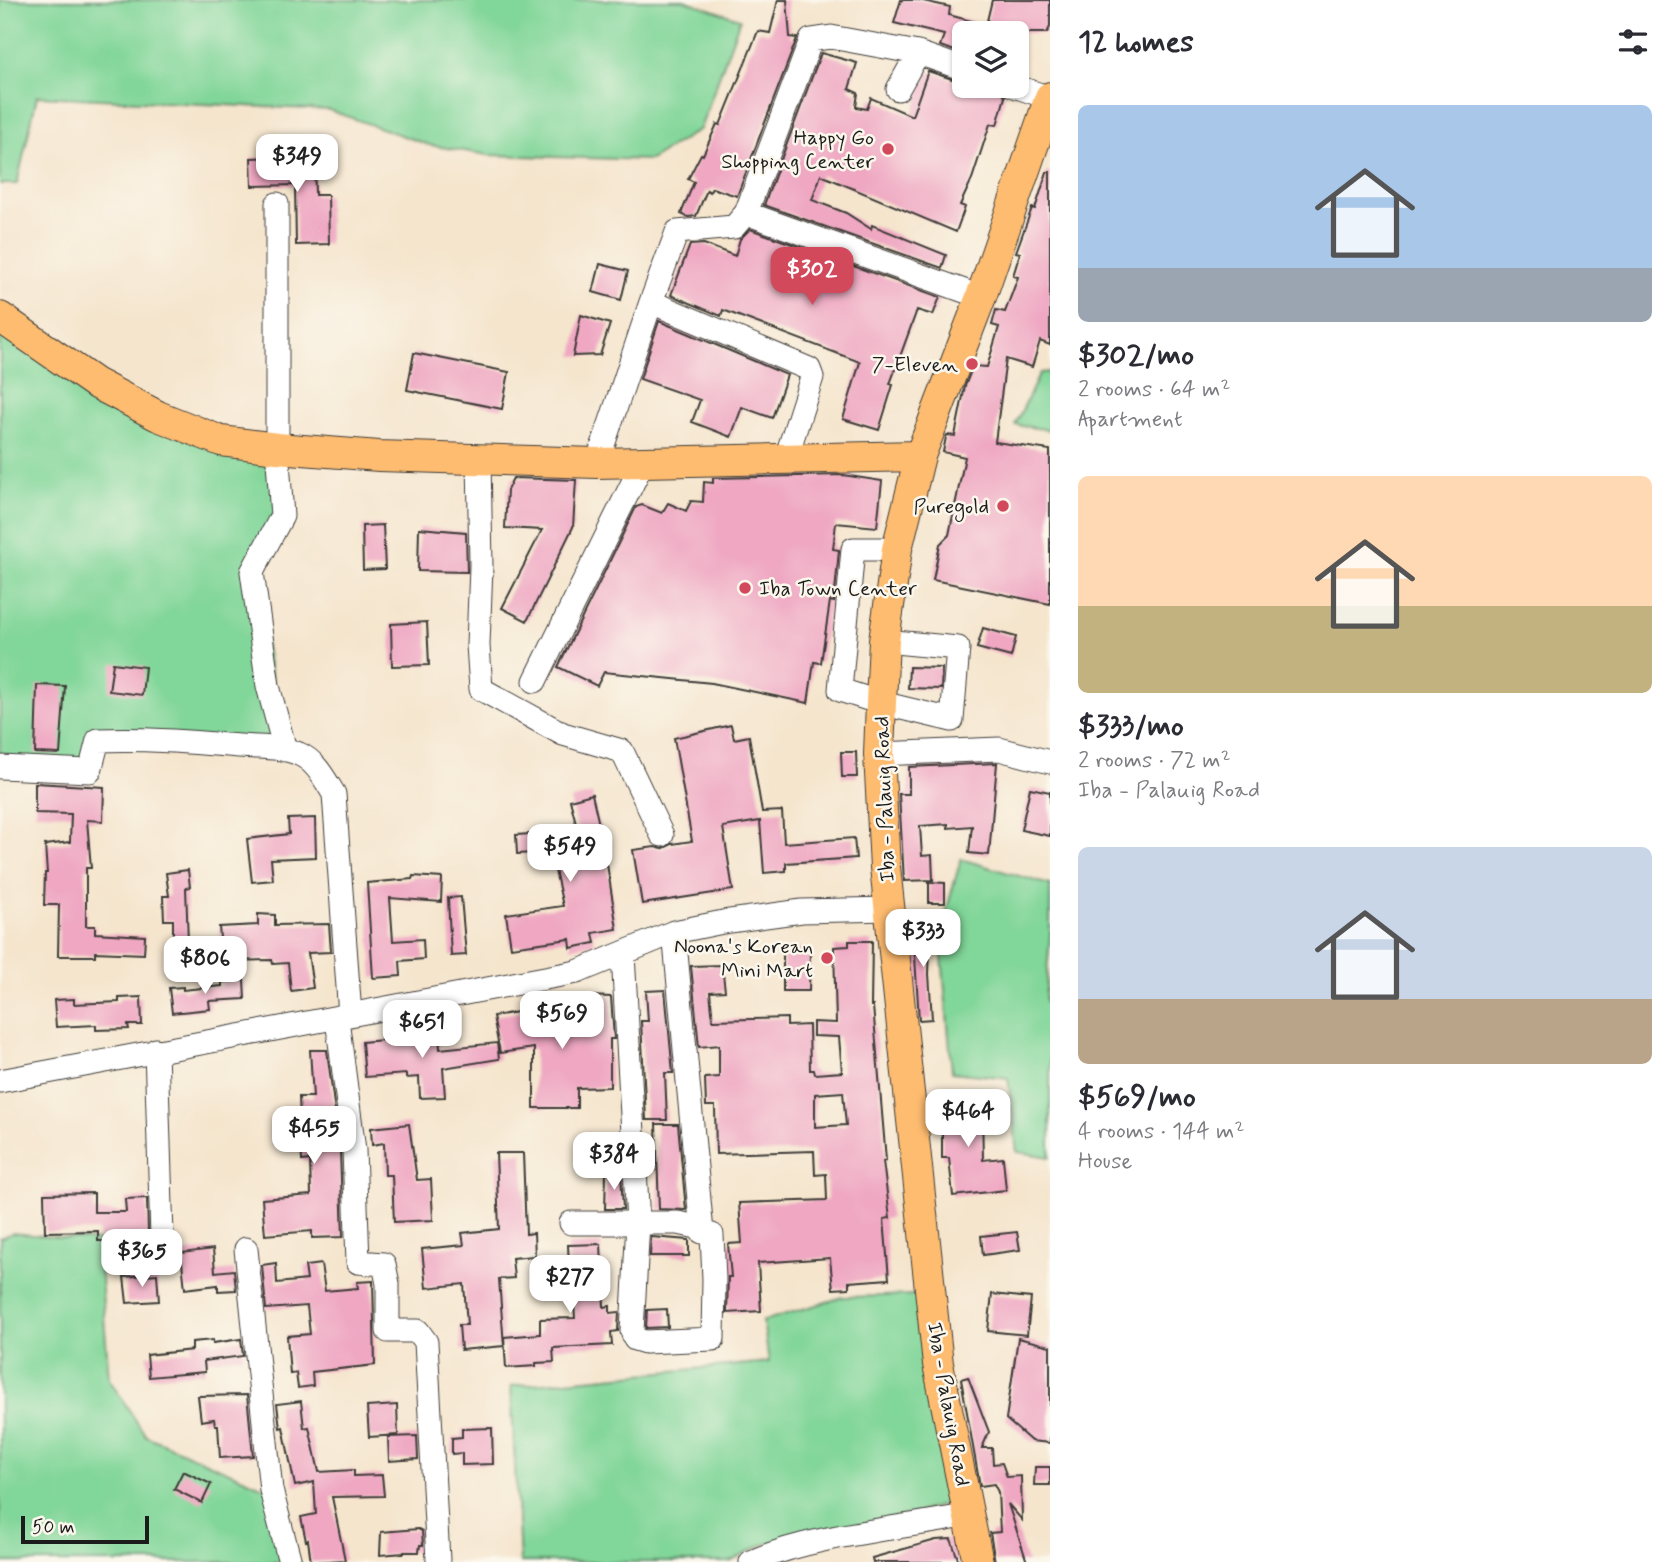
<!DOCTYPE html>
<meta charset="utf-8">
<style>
body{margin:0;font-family:Mynerve,sans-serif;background:#f2f2f3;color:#2b2b33;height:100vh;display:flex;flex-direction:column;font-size:26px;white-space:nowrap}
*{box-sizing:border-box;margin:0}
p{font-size:23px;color:#7c7c81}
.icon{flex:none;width:38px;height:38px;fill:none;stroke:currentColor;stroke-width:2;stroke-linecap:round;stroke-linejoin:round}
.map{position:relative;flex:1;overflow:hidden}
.side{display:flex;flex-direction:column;background:#fff;width:630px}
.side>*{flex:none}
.fabs{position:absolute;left:952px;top:21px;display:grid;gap:14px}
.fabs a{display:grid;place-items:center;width:77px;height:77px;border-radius:10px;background:#fff;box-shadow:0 2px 5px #0004;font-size:35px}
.scale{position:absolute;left:21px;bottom:18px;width:128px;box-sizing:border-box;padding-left:7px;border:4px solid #1c1c1c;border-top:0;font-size:19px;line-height:24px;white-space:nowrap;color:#1c1c1c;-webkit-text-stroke:5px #fbf7ec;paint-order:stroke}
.price{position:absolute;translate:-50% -60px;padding:0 16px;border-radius:14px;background:#fff;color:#222;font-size:23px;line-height:46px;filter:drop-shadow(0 2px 4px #0008)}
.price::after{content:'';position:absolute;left:50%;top:42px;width:21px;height:16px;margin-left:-10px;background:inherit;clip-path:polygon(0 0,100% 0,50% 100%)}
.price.on{background:#d1495b;color:#fff}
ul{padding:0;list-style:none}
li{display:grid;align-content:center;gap:14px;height:371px;padding:0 28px}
li span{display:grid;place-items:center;height:217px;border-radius:10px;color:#555}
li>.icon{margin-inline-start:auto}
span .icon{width:126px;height:126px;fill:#fffc;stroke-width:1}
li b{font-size:30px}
h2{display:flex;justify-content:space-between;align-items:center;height:84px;padding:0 28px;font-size:30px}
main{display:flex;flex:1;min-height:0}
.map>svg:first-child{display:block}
</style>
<main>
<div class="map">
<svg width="1050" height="1562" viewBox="0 0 1050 1562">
<rect width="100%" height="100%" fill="#fbf7ec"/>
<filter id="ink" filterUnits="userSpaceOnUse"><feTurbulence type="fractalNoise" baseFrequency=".0143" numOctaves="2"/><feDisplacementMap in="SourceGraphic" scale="14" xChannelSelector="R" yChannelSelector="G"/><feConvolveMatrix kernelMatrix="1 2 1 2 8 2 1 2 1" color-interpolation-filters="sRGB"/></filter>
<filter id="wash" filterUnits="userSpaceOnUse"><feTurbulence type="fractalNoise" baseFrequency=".00686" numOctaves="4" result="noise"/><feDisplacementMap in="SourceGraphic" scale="28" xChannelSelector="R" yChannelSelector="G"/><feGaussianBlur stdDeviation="1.57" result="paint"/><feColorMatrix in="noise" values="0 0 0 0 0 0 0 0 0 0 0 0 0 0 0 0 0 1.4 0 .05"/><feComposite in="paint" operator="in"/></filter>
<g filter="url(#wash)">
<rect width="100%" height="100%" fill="#f5e5cd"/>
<!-- green -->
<path fill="#81d699" stroke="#4e795a" stroke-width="2" d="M0 0H684L740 19 700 129 650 160 488 155 429 145 329 110 37 96 17 184H0Z
M0 317 95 383 277 448 282 516 252 573 285 750 98 740 90 771 0 767Z
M1050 372V430L1015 425 1040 373Z
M961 859 1050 885V935L1045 1001 1050 1003V1157L1017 1152 1008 1078 952 1072 940 933Z
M12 1233 98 1241 109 1379 146 1436 271 1490 290 1562H0V1238Z
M919 1295 949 1503 912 1514 762 1545 730 1562H520L511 1386 769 1362 763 1321 843 1297Z"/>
<g id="blocks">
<!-- building -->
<path fill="#efa7c2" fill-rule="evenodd" d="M778 0H787L790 37 797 38 737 196 712 188 710 192 707 190 696 216 688 217 681 214 694 182 688 179 701 154 703 155 717 124 720 125 758 31 770 33Z
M901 0H919L950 7 949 15 986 25 992 0H1050V27L1047 33H964V54L940 46 944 35 894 23Z
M821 53 857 63 849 89 858 93 856 107 867 109 871 98 912 116 928 71 964 83V86H1000L1005 97 997 125 990 124 972 179 960 205 965 207 956 232 821 175 812 200 846 213 871 229 872 225 946 255 942 268 764 205Z
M314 156 315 195H328L329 244 296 245 295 185 252 186 251 158Z
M1047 172H1050V345L1040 341 1032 367 1006 359 995 442 1050 450V604L933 580 940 544 949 535 965 457 943 452 946 437 947 435 955 436 965 386 973 366 987 367 999 327 992 325 996 310 1005 312 1018 277 1013 276 1020 253 1016 252 1032 208 1035 209Z
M750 229 940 297 933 315 917 310 890 384 893 385 879 430 843 419 860 362 723 310 721 316 671 295 690 245 704 244 735 256 740 239Z
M600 264 628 271 621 300 593 292Z
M581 315 610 324 600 355 573 356Z
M659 321 787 375 772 418 742 407 731 437 692 422 700 400 640 379Z
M414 353 509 372 502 409 407 390Z
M843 475 882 481 877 527 836 523 833 549 839 550 834 602 830 601 821 663 814 662 808 703 712 683 604 672 597 686 558 667 636 507 642 505 662 513 668 503 686 511 691 501 703 502 704 482 713 483V478Z
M513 478 576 480 573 527 527 621 502 608 542 530 505 528 507 490Z
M383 525 385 569 363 570 362 526Z
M419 528 466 532 467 572 418 571Z
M427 622 429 665 392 666 391 624Z
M983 628 1016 637 1011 657 977 648Z
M113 663 145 667 142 695 109 691Z
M909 667 942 668 941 689 908 688Z
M37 685 65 686 60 754 35 753Z
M731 725 734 739 749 736 762 812 782 811 784 843 854 838 856 858 786 863V871L764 873 760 821 723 827 733 890 642 904 633 850 655 847 662 849 672 844 692 841 674 738Z
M841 752H856L857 777H842Z
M997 763 989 855 969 853 972 826 948 828V824L920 826 922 856 932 855 933 880 904 881 899 794H909V767Z
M35 783 104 787 103 821 87 820 91 868H86V926H95V933L145 936 144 954 95 952V956H58L59 905H44L45 873H47L45 845 70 842 71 814 35 813Z
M1030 788 1050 792V836L1021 830Z
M592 794 605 851 617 929 593 933 595 943 571 948 570 939 511 947 506 914 563 906 551 852 517 854 516 835 578 831 570 800Z
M315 818 316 857 271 859 273 880 252 882 247 839 289 834 288 819Z
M188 870 190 887 186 888 188 942H193V961H173V920H164L163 896H169L166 873Z
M413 876 442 878 441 902 390 898 393 941 423 939 424 959 400 961 401 976 373 978 367 883 412 879Z
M929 882 945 883V903H929Z
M461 897 466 955 451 956 448 898Z
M258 914 275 915V925L329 924 331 952 308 953 313 988 291 991 288 963 273 964 272 960 222 961 219 927 258 925Z
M931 924 929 974 932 1019 919 1020 913 925Z
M849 941H872L871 1006H873L886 1160 883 1161 890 1218 884 1219 889 1279 849 1282V1288L833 1289 830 1258 758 1263 761 1311 727 1313 728 1277H731L728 1244 742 1243 739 1203 827 1200 826 1174 815 1175 814 1151 716 1154 715 1106H706L705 1078 719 1077V1045L699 1047 691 966 722 965 725 991 710 992 713 1020 787 1018V1026L809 1025 810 1070H814L815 1074 842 1072 839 1037 813 1036V1022L836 1023 834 947 849 946ZM843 1092 846 1125 815 1127V1094Z
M810 949 809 991H783V950Z
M244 980 245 999 209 1001 210 1009 172 1013 169 988 183 987V990L222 986V982Z
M665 990 673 1073H665L667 1120H646L641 1021H648L646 991Z
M588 996 611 997 614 1039H610V1087L577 1088V1108H534V1048L500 1053 493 1016 543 1008 545 1025 588 1022Z
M141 997 142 1025H128L129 1029 96 1030V1025L56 1027 54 1000 74 999V1004L119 1002V998Z
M439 1035 440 1049 497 1043 499 1059 443 1068 445 1097 420 1098 419 1077 406 1078V1074L365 1077 362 1042Z
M310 1050H327L340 1151 343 1237 312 1238V1231L265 1235 262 1199 311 1195 310 1160 302 1161 299 1097H313Z
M942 1095 978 1098 979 1111H982L983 1160 1003 1158 1006 1190 953 1196 949 1158H942Z
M409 1124 417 1180 431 1179 433 1220 394 1222 392 1175H385L384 1143 372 1145 371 1128Z
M656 1124H678L686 1210 659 1209Z
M496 1153H523L526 1234 534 1233 535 1256 512 1258 514 1278 499 1279 504 1346 461 1350 459 1325H467L464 1284 426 1288 422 1249 464 1245 462 1233 499 1229Z
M606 1173H621L623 1209H605Z
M94 1193V1212H126L125 1199 147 1198 148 1234 112 1236V1241H98V1231L45 1232 44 1194Z
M1017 1232 1020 1250 983 1255 981 1236Z
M651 1237 689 1240V1256H650Z
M601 1244 604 1307 610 1306V1313L619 1312 618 1331 611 1332 612 1345 553 1348 554 1362 536 1363V1366L506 1368 504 1337 540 1334V1319L575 1318 573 1287H570L568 1245Z
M213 1249 215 1272 234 1270 236 1290 218 1291V1285L185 1289 181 1253Z
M276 1263 277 1283 307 1280 305 1266 321 1264 325 1291 358 1288 357 1282 373 1281 375 1365 312 1372 313 1386 298 1388 296 1373 290 1374 287 1336 310 1334 307 1306 266 1309 262 1265Z
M157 1274 159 1301 127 1303 124 1277Z
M992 1294 1031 1298 1027 1335 988 1331Z
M667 1309 668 1327 646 1328 647 1310Z
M1018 1338 1050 1346V1443L1031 1441 1006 1419Z
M241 1339 243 1356 204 1361 205 1372 149 1377 147 1355 192 1350V1342L213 1340V1343Z
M968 1377 989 1432 982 1448H992L993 1464 1002 1463 1007 1477 1021 1476 1022 1520 1008 1504 1027 1562H995L990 1533 1000 1532 998 1492 994 1484 980 1486 961 1379Z
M247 1395 253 1456 220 1458 218 1425H215L214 1419 201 1421 198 1396Z
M301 1401 304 1428 309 1427 319 1472 354 1470V1476L382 1475 384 1496 332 1497 345 1560 311 1562 308 1540 306 1541 301 1517 316 1514 314 1482 295 1486 283 1427 280 1428 277 1404Z
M397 1405 398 1435 369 1437 367 1407Z
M492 1428 493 1464 462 1465V1453L452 1454V1438L462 1437V1429Z
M417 1436 418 1459 389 1461 388 1437Z
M1035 1467H1050V1485H1034Z
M183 1471 211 1484 202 1503 174 1489Z
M418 1529 422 1531 423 1545H420L419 1552H404V1553L380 1555 381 1532Z
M951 1539 959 1562H873L872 1558 936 1540Z"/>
</g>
</g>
<g filter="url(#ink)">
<use href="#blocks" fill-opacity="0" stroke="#3d3a37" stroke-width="2"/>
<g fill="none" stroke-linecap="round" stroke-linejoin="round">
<defs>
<path id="minor" d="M1014 86 1050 98
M898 89 918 53 964 69
M277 204V448L282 516 252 572 268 686 285 750
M746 213 981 297
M651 302 809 369 812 377 786 458
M479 459 481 566 478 645 481 689 563 734 622 751 662 835
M597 463 651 302 677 232 734 227 746 213 811 40 831 37 918 53
M884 641 958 648 952 720 881 703 840 690 853 549H897
M535 681 643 462
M879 754 999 749 1050 762
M0 767 90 771 98 740C146 738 192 742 240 746 259 748 281 746 299 754 316 761 325 780 334 794L350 1015
M623 954 638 1223 632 1331 635 1339 645 1342 713 1339 714 1279 712 1235 702 1232 674 932
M337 1019 354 1150 358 1262 384 1264 388 1284V1331H418L426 1342 438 1560
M156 1050 162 1237
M0 1081 577 972 674 932 723 922 802 911 889 909
M571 1223H678L702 1228
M246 1249 271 1490 290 1562
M751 1562C815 1534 900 1529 969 1515"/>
<path id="major" d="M0 317 95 383 158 416 221 441 277 448 379 456 597 463 920 456
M978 1562 938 1364 885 867 879 754 881 703 884 641 897 549 920 456 981 297 1050 97"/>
</defs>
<!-- minor casing -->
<use href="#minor" stroke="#3d3a37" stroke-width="25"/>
<!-- major casing -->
<use href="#major" stroke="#3d3a37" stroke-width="32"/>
<!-- minor -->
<use href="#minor" stroke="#fff" stroke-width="23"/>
<!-- major -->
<use href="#major" stroke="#febc70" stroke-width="30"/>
</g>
</g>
<!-- markers -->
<g fill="#d1495b" stroke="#fbf7ec" stroke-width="2.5">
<circle cx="888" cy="149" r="7"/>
<circle cx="972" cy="364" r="7"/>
<circle cx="1003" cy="506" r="7"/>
<circle cx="745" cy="588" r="7"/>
<circle cx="827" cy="958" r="7"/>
</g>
<g text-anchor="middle" stroke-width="5" stroke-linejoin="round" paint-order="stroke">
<!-- poi labels -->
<g font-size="21" fill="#1c1c1c" stroke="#fbf7ec" text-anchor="end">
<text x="874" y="144">Happy Go<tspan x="874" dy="24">Shopping Center</tspan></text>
<text x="958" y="371">7-Eleven</text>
<text x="989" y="513">Puregold</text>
<text x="759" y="595" text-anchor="start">Iba Town Center</text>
<text x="813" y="953">Noona's Korean<tspan x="813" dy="24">Mini Mart</tspan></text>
</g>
<!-- street labels -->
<g font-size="21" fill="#1c1c1c" stroke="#fbf7ec">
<text transform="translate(884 799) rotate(-92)" y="7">Iba - Palauig Road</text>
<text transform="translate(949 1404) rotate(80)" y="7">Iba - Palauig Road</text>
</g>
</g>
</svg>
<div class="fabs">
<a><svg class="icon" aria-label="layers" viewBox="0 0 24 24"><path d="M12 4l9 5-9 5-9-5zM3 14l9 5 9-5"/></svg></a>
</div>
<div class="scale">50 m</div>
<b class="price" style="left:297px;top:194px">$349</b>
<b class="price on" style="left:812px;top:307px">$302</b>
<b class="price" style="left:570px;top:884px">$549</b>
<b class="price" style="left:923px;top:969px">$333</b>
<b class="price" style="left:205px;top:996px">$806</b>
<b class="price" style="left:562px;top:1051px">$569</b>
<b class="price" style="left:422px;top:1060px">$651</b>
<b class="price" style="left:968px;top:1149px">$464</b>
<b class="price" style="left:314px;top:1166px">$455</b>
<b class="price" style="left:614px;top:1192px">$384</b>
<b class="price" style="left:142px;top:1289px">$365</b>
<b class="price" style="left:570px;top:1315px">$277</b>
</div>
<section class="side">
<h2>12 homes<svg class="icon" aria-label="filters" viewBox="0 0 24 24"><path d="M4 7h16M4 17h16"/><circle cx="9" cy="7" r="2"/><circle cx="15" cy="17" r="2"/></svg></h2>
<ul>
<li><span style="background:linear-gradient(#a9c7e8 75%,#9aa5b1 0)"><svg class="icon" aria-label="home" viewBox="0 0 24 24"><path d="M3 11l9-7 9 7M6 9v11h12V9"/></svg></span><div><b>$302/mo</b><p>2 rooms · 64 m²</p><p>Apartment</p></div></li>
<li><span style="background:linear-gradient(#ffd9b3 60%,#c2b280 0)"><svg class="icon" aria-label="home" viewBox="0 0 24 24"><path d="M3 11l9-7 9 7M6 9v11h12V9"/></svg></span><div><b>$333/mo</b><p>2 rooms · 72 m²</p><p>Iba - Palauig Road</p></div></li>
<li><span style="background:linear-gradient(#c9d6e8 70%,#b9a48a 0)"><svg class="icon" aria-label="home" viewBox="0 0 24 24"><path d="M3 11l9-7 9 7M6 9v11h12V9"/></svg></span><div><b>$569/mo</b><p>4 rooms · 144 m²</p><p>House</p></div></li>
</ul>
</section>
</main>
